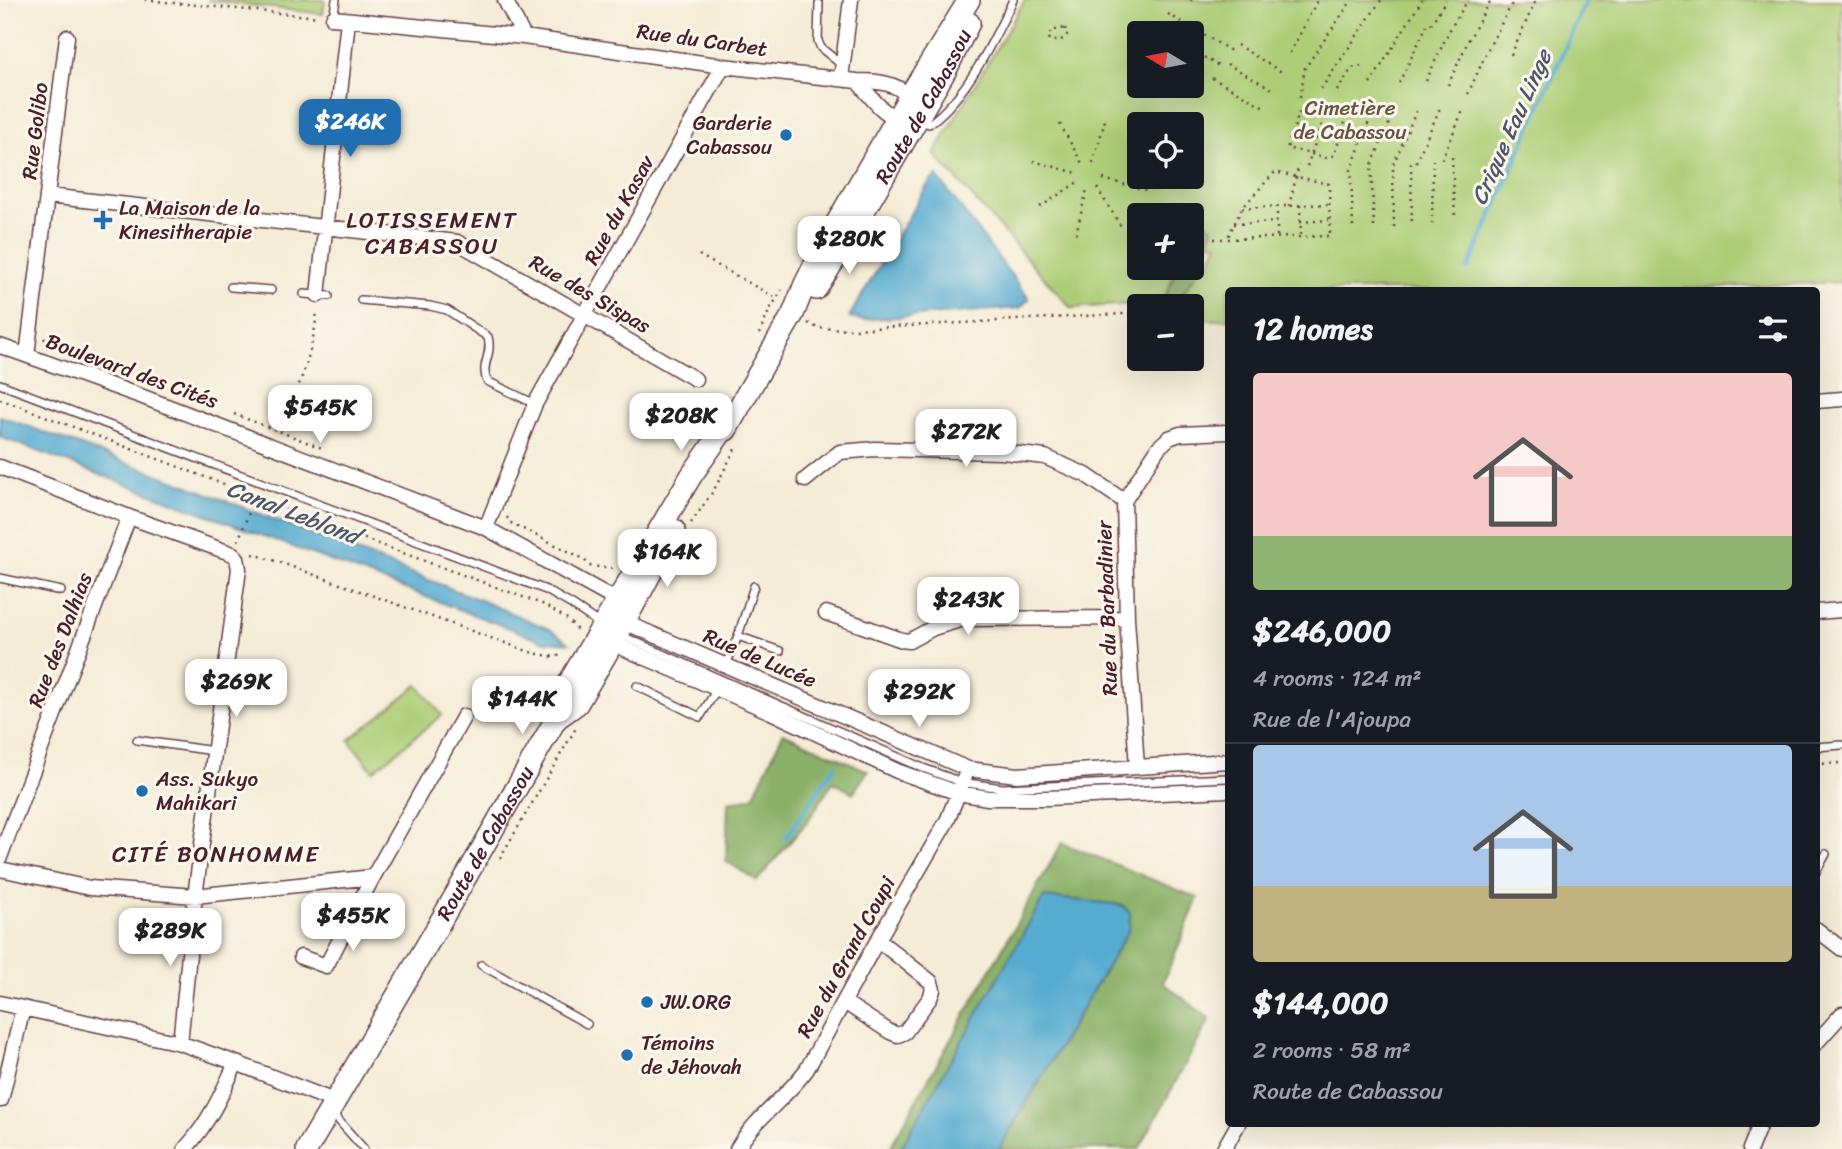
<!DOCTYPE html>
<meta charset="utf-8">
<style>
body{margin:0;font-family:Sriracha,sans-serif;background:#242831;color:#f1f3f6;height:100vh;display:flex;flex-direction:column;font-size:26px;white-space:nowrap}
*{box-sizing:border-box;margin:0}
p{font-size:23px;color:#9ea1a6}
.icon{flex:none;width:38px;height:38px;fill:none;stroke:currentColor;stroke-width:2;stroke-linecap:round;stroke-linejoin:round}
.map{position:relative;flex:1;overflow:hidden}
.details{position:absolute;left:1225px;top:287px;width:595px;height:840px;display:flex;flex-direction:column;background:#171b24;border-radius:7px;box-shadow:0 7px 28px #0002}
.details>*{flex:none}
.needle{width:46px;rotate:280deg}
.buttons{position:absolute;left:1127px;top:21px;display:grid;gap:14px}
.buttons a{display:grid;place-items:center;width:77px;height:77px;border-radius:7px;background:#171b24;box-shadow:0 7px 28px #0002;font-size:35px}
.price{position:absolute;translate:-50% -60px;padding:0 16px;border-radius:14px;background:#fff;color:#222;font-size:23px;line-height:46px;filter:drop-shadow(0 2px 4px #0008)}
.price::after{content:'';position:absolute;left:50%;top:42px;width:21px;height:16px;margin-left:-10px;background:inherit;clip-path:polygon(0 0,100% 0,50% 100%)}
.price.selected{background:#1f6fb2;color:#fff}
ul{padding:0;list-style:none}
li{display:grid;align-content:center;gap:14px;height:371px;padding:0 28px}
li+li{border-top:2px solid #363941}
li span{display:grid;place-items:center;height:217px;border-radius:7px;color:#555}
li>.icon{margin-inline-start:auto}
span .icon{width:126px;height:126px;fill:#fffc;stroke-width:1}
li b{font-size:30px}
h2{display:flex;justify-content:space-between;align-items:center;height:84px;padding:0 28px;font-size:30px}
.map>svg:first-child{display:block}
</style>
<div class="map">
<svg width="1842" height="1149" viewBox="0 0 1842 1149">
<rect width="100%" height="100%" fill="#fbf7ec"/>
<filter id="ink" filterUnits="userSpaceOnUse"><feTurbulence type="fractalNoise" baseFrequency=".0143" numOctaves="2"/><feDisplacementMap in="SourceGraphic" scale="14" xChannelSelector="R" yChannelSelector="G"/><feConvolveMatrix kernelMatrix="1 2 1 2 8 2 1 2 1" color-interpolation-filters="sRGB"/></filter>
<filter id="wash" filterUnits="userSpaceOnUse"><feTurbulence type="fractalNoise" baseFrequency=".00686" numOctaves="4" result="noise"/><feDisplacementMap in="SourceGraphic" scale="28" xChannelSelector="R" yChannelSelector="G"/><feGaussianBlur stdDeviation="1.57" result="paint"/><feColorMatrix in="noise" values="0 0 0 0 0 0 0 0 0 0 0 0 0 0 0 0 0 1.4 0 .05"/><feComposite in="paint" operator="in"/></filter>
<g filter="url(#wash)">
<rect width="100%" height="100%" fill="#f4ecd6"/>
<!-- green -->
<path fill="#adce77" stroke="#7c7651" stroke-width="2" fill-rule="evenodd" d="M207 0H325L323 14Z
M1025 0H1842V282L1651 290H1228V319L1193 321H1192V306H1162L1163 302 1071 308 934 154ZM1139 33H1192V86H1139ZM1139 124H1192V177H1139ZM1139 215H1192V233L1202 220 1213 228 1209 242 1218 243 1208 267 1199 266 1195 276 1175 304 1163 301 1177 268H1139Z
M418 685 442 715 373 771 349 740Z"/>
<!-- forest -->
<path fill="#8ab168" stroke="#6a684a" stroke-width="2" d="M1202 220 1213 228 1195 276 1175 304 1163 302 1177 268H1192V233Z
M783 733 868 771 853 793 833 782 808 821 757 881 726 861 728 802 753 797Z
M1062 843 1198 898 1163 983 1210 1019 1139 1149H999L1129 929 1130 914 1123 906 1115 904 1045 897 900 1149H889Z"/>
<!-- water -->
<path fill="#54abd0" stroke="#4f657e" stroke-width="2" d="M937 176 1029 299 1020 308 861 320 849 317 930 181Z
M0 416 181 483 475 598 549 629 569 643 543 641 0 437Z
M1044 897 1115 904 1123 906 1130 913 1129 929 999 1149H900Z"/>
<g fill="none" stroke-linecap="round" stroke-linejoin="round">
<!-- stream -->
<path stroke="#54abd0" stroke-width="4.5" d="M1468 269 1586 0
M786 838 835 766"/>
</g>
</g>
<g filter="url(#ink)">
<g fill="none" stroke-linecap="round" stroke-linejoin="round">
<defs>
<path id="lane" d="M819 4 818 41 821 48 842 65
M333 18 336 0
M920 121 929 124C967 97 993 41 1013 0
M231 287 271 290
M304 294 329 296
M361 300 430 306 447 310 488 337C493 356 480 363 487 381L535 404
M0 384 546 590 572 605 600 624
M0 578 61 591
M620 635 923 768 961 782 1002 788 1228 778
M738 636 780 651
M726 665 738 636 754 586
M637 686 700 717 717 689
M137 740 214 751
M1816 747 1842 745
M1816 872 1826 854
M481 965 587 1024
M332 1113 364 1149"/>
<path id="street" d="M505 0 524 37
M333 18 524 37 723 66 857 81C875 81 904 82 911 103
M841 78 851 0
M857 81C870 95 884 118 904 120
M48 196 457 242 695 379
M318 295 348 20
M0 346 143 397 486 528 625 605
M27 355 67 37
M1816 401 1842 399
M0 467 129 517 233 554 237 558 239 569 195 896 180 1043
M805 480 840 452 875 449 1003 452 1045 457 1086 475 1124 501
M486 528 535 404 723 66
M1816 612 1842 610
M826 613 902 640 909 641 933 628 963 619 1127 618
M617 623 624 622 968 769 1017 775 1228 761
M609 637 612 643 630 651 771 712 897 771 958 793 988 798H1047L1228 790
M1137 767 1127 618 1124 501 1159 447 1169 438 1180 434 1228 432
M0 857 129 517
M0 869 90 888 195 896 373 877
M1816 929 1842 949
M301 957 326 966 373 877 464 716
M844 1002 890 1032 898 1035 905 1032 930 998 933 990 931 982 878 940
M0 1003 180 1043 236 1063 334 1101
M1816 1043 1842 1014
M1 1100 23 1008
M185 1149C209 1123 222 1094 236 1063
M737 1149C755 1118 786 1098 807 1069L872 950 947 821 968 769
M1224 1149 1238 1124
M1750 1149 1760 1124"/>
<g id="secondary">
<path id="s1" d="M816 289 844 245 947 68 969 23"/>
<path d="M726 430 793 314 805 284 828 238 909 97 969 0"/>
<path d="M556 719 577 704 618 634 674 530"/>
<path id="s2" d="M307 1149 431 938 556 719 567 686 584 657 691 476 732 417"/>
</g>
</defs>
<!-- lane casing -->
<use href="#lane" stroke="#643e45" stroke-width="10"/>
<!-- street casing -->
<use href="#street" stroke="#643e45" stroke-width="17"/>
<!-- secondary casing -->
<use href="#secondary" stroke="#643e45" stroke-width="24"/>
<!-- path -->
<path stroke="#643e45" stroke-width="2.5" stroke-dasharray="2 5" stroke-linecap="butt" d="M145 0 319 17
M1191 1V0
M1168 14 1233 52
M1431 24 1446 0
M1153 27 1163 33
M1065 28 1068 34 1060 41H1051L1048 37 1051 31Z
M1237 45 1285 74
M1192 50 1222 68
M1290 53 1317 1
M1511 55 1536 0
M1227 64 1276 91
M1212 78 1266 108
M1426 81 1449 31 1468 0
M1399 83 1427 25
M1370 84 1422 0
M1448 85 1469 39 1491 0
M1321 89 1381 0
M1337 91 1352 68 1362 66
M1468 94 1489 47 1514 0
M1300 97 1305 68 1352 0
M1320 105 1349 111 1334 155 1327 158 1287 148 1300 111Z
M1060 124 1083 165
M1452 157 1455 219
M1442 159 1463 110
M1033 161 1077 173
M1416 162 1441 106
M1093 163 1106 117
M1411 163 1412 226
M1307 166 1328 107
M1103 179 1149 191
M1097 188 1122 228
M1300 205 1301 236
M1277 206V237
M1289 206 1299 165
M1040 207 1078 182
M1242 208 1329 204
M1300 222 1329 220
M1234 224 1277 222
M1432 224 1433 160
M1353 227 1351 170 1373 110
M1374 227 1371 167 1395 109
M1394 227 1393 165 1417 109
M1076 234 1087 189
M1214 239H1227L1330 236 1329 184 1275 172 1242 208 1227 239
M699 255 776 298
M808 323 818 328 855 329 1139 313
M759 334 770 309 782 290
M44 338 47 344 100 364
M0 399 242 491 253 502H264L542 604 566 618 578 631
M234 414 322 448
M281 430C297 390 314 352 317 310
M507 517 509 522 584 559 589 566 612 568 615 565
M691 523 714 490 737 445
M238 541 257 492
M253 554 276 561 533 653 555 657 564 654
M1816 764 1842 763
M500 858 576 728"/>
<!-- lane -->
<use href="#lane" stroke="#fff" stroke-width="7"/>
<!-- street -->
<use href="#street" stroke="#fff" stroke-width="14"/>
<!-- secondary -->
<use href="#secondary" stroke="#fff" stroke-width="21"/>
</g>
</g>
<!-- markers -->
<g fill="#1f6fb2" stroke="#fbf7ec" stroke-width="2.5">
<circle cx="786" cy="135" r="7"/>
<path d="M99.5 209.5h7v7h7v7h-7v7h-7v-7h-7v-7h7z"/>
<circle cx="142" cy="791" r="7"/>
<circle cx="647" cy="1002" r="7"/>
<circle cx="627" cy="1055" r="7"/>
</g>
<g text-anchor="middle" stroke-width="6" stroke-linejoin="round" paint-order="stroke">
<!-- street labels -->
<g font-size="21" fill="#4a1f2b" stroke="#fbf7ec">
<text transform="translate(702 40) rotate(8)" y="7">Rue du Carbet</text>
<text dy="7" stroke="none"><textPath href="#s1" startOffset="212">Route de Cabassou</textPath></text>
<text transform="translate(35 131) rotate(-83)" y="7">Rue Golibo</text>
<text transform="translate(619 210) rotate(-61)" y="7">Rue du Kasav</text>
<text transform="translate(590 294) rotate(30)" y="7">Rue des Sispas</text>
<text transform="translate(132 371) rotate(20)" y="7">Boulevard des Cités</text>
<text transform="translate(1107 608) rotate(-92)" y="7">Rue du Barbadinier</text>
<text transform="translate(60 640) rotate(-69)" y="7">Rue des Dalhias</text>
<text transform="translate(760 658) rotate(23)" y="7">Rue de Lucée</text>
<text dy="7" stroke="none"><textPath href="#s2" startOffset="354">Route de Cabassou</textPath></text>
<text transform="translate(846 957) rotate(-61)" y="7">Rue du Grand Coupi</text>
</g>
<!-- park labels -->
<g font-size="21" fill="#685442" stroke="#fbf7ec">
<text x="1350" y="115">Cimetière<tspan x="1350" dy="24">de Cabassou</tspan></text>
</g>
<!-- poi labels -->
<g font-size="21" fill="#4a1f2b" stroke="#fbf7ec" text-anchor="start">
<text x="772" y="130" text-anchor="end">Garderie<tspan x="772" dy="24">Cabassou</tspan></text>
<text x="119" y="215">La Maison de la<tspan x="119" dy="24">Kinesitherapie</tspan></text>
<text x="156" y="786">Ass. Sukyo<tspan x="156" dy="24">Mahikari</tspan></text>
<text x="661" y="1009">JW.ORG</text>
<text x="641" y="1050">Témoins<tspan x="641" dy="24">de Jéhovah</tspan></text>
</g>
<!-- water labels -->
<g font-size="23" font-style="italic" fill="#4e576d" stroke="#fbf7ec">
<text transform="translate(1511 127) rotate(-66)" y="8">Crique Eau Linge</text>
<text transform="translate(293 512) rotate(21)" y="8">Canal Leblond</text>
</g>
<!-- neighbourhood labels -->
<g font-size="23" letter-spacing="2" fill="#4a1f2b" stroke="#fbf7ec">
<text x="432" y="228">LOTISSEMENT<tspan x="432" dy="26">CABASSOU</tspan></text>
<text x="216" y="862">CITÉ BONHOMME</text>
</g>
</g>
</svg>
<div class="buttons">
<a><svg class="needle" viewBox="-14 -14 28 28"><path d="M0-13l5 13h-10z" fill="#e53935"/><path d="M0 13l5-13h-10z" fill="#9ea1a6"/></svg></a>
<a><svg class="icon" aria-label="locate" viewBox="0 0 24 24"><circle cx="12" cy="12" r="6"/><path d="M12 2v4M12 18v4M2 12h4M18 12h4"/></svg></a>
<a>+</a>
<a>−</a>
</div>
<b class="price selected" style="left:350px;top:159px">$246K</b>
<b class="price" style="left:849px;top:276px">$280K</b>
<b class="price" style="left:320px;top:445px">$545K</b>
<b class="price" style="left:681px;top:453px">$208K</b>
<b class="price" style="left:966px;top:469px">$272K</b>
<b class="price" style="left:667px;top:589px">$164K</b>
<b class="price" style="left:968px;top:637px">$243K</b>
<b class="price" style="left:236px;top:719px">$269K</b>
<b class="price" style="left:919px;top:729px">$292K</b>
<b class="price" style="left:522px;top:736px">$144K</b>
<b class="price" style="left:353px;top:953px">$455K</b>
<b class="price" style="left:170px;top:968px">$289K</b>
<section class="details">
<h2>12 homes<svg class="icon" aria-label="filters" viewBox="0 0 24 24"><path d="M4 7h16M4 17h16"/><circle cx="9" cy="7" r="2"/><circle cx="15" cy="17" r="2"/></svg></h2>
<ul>
<li><span style="background:linear-gradient(#f6c9c9 75%,#8fb573 0)"><svg class="icon" aria-label="home" viewBox="0 0 24 24"><path d="M3 11l9-7 9 7M6 9v11h12V9"/></svg></span><div><b>$246,000</b><p>4 rooms · 124 m²</p><p>Rue de l'Ajoupa</p></div></li>
<li><span style="background:linear-gradient(#a9c7e8 65%,#c2b280 0)"><svg class="icon" aria-label="home" viewBox="0 0 24 24"><path d="M3 11l9-7 9 7M6 9v11h12V9"/></svg></span><div><b>$144,000</b><p>2 rooms · 58 m²</p><p>Route de Cabassou</p></div></li>
</ul>
</section>
</div>
